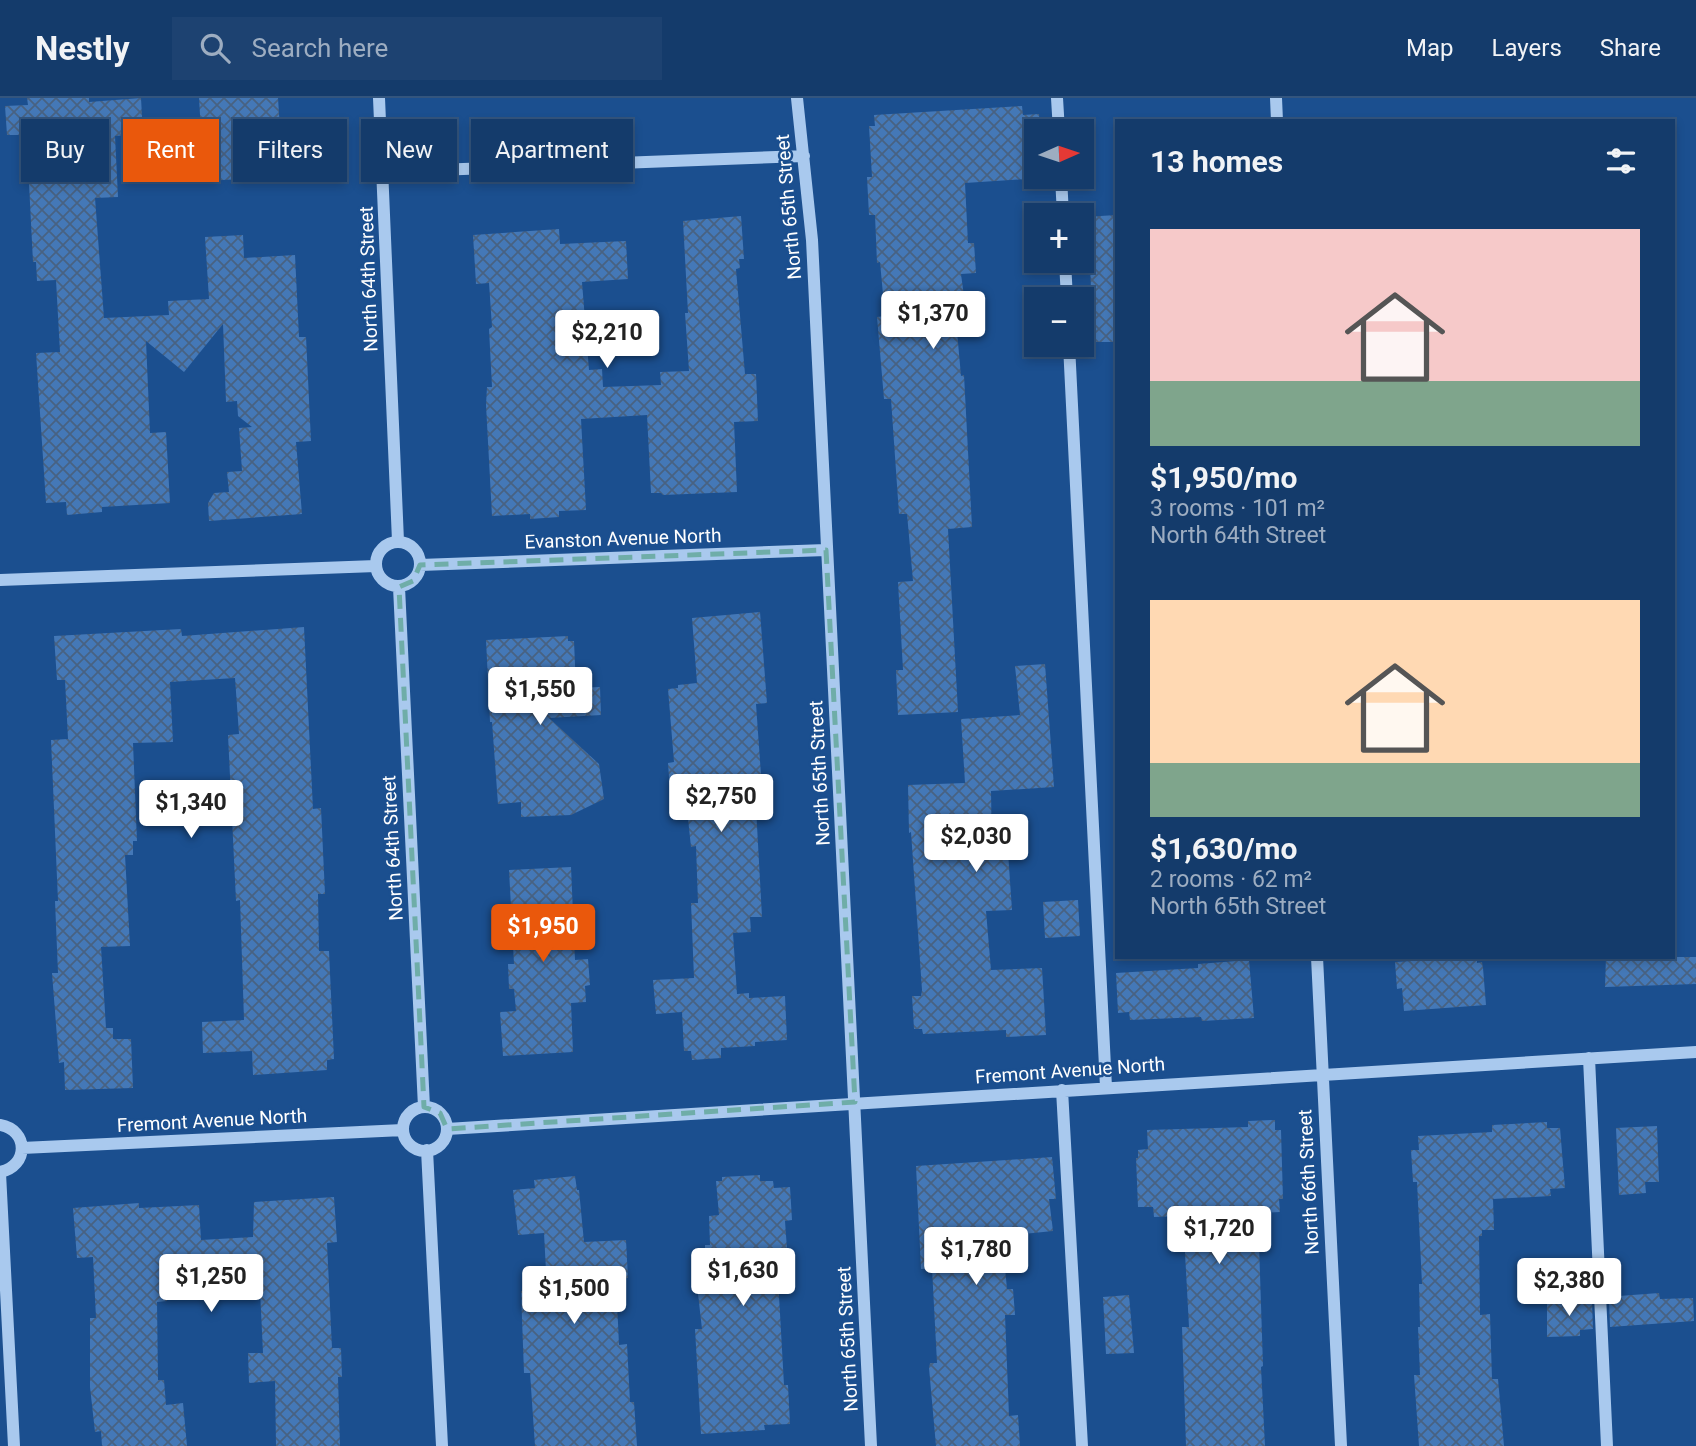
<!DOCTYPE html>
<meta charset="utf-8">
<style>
body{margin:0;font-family:Roboto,sans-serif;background:#1d4271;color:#f1f3f6;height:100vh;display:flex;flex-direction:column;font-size:26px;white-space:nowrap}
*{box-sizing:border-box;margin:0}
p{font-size:23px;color:#9dadc1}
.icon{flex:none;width:38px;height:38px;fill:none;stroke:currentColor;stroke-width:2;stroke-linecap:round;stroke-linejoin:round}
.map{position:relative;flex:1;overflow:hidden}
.details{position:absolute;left:1115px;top:21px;width:560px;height:840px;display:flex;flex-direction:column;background:#143b6b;border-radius:0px;box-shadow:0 4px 10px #0003,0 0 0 2px #33557e}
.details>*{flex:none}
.banner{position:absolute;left:21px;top:21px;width:665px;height:63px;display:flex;gap:14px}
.needle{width:46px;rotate:87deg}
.controls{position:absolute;left:1024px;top:21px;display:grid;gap:14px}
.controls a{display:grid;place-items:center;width:70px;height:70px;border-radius:0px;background:#143b6b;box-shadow:0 4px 10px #0003,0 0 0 2px #33557e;font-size:35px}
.price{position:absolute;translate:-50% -60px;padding:0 16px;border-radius:7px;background:#fff;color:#222;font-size:23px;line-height:46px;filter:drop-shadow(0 2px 4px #0008)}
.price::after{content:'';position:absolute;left:50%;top:42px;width:21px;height:16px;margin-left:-10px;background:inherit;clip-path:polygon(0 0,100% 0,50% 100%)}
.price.on{background:#ea580c;color:#fff}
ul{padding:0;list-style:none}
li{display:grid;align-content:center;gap:14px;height:371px;padding:0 35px}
li span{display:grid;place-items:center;height:217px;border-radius:0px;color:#555}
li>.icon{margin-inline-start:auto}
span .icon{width:126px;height:126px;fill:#fffc;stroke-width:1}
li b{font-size:30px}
h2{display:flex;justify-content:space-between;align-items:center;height:84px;padding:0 35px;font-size:30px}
.chip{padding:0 24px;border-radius:0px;background:#143b6b;box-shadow:0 4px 10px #0003,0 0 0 2px #33557e;font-size:24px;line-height:63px}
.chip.on{background:#ea580c;color:#fff}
header{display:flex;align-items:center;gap:42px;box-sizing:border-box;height:98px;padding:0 35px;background:#143b6b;border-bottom:2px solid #33557e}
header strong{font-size:33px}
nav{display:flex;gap:38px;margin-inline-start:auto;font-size:24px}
.search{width:490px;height:63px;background:#1d4271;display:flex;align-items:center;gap:18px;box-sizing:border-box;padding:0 24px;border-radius:0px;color:#9dadc1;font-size:26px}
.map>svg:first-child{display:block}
</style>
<header>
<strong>Nestly</strong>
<div class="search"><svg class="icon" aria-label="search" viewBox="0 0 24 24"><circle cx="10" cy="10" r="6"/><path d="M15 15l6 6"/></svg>Search here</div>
<nav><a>Map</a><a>Layers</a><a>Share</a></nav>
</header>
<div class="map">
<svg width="1696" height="1348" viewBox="0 0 1696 1348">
<defs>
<pattern id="building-cross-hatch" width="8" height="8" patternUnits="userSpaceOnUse" patternTransform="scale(1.75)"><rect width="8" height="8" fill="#4478b7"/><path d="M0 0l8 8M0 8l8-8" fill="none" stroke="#486282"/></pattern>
</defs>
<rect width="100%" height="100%" fill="#1b4f8f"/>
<!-- building -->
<path fill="url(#building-cross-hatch)" d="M27 0H89V4L141 0 143 36 115 38 118 99 95 100 104 220 169 217 168 203 209 201 205 139 243 137 244 160 295 157 299 239H306L311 343 296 344 302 416 209 423 208 405 214 395 229 394 227 374 242 373 239 330 252 329 238 318 237 303 226 304 223 226 184 274 146 243 150 335 166 334 170 405 102 409V414L67 417 66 404 46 405 36 255 60 254 56 182 37 183 36 164H33L28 66 21 67 19 37H7L5 8 28 7Z
M199 0H278L283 79 204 83Z
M1022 8 1023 17 1039 16 1040 33H1036V79L1043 80 965 85 968 145H974L976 175 961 176 966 213 956 222 961 278 964 277 972 429 948 431 958 614 898 617 896 572H903L898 484 913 483 907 416H899L891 301H884L877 219 885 218 880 164 877 165 875 117H869L867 79H872L869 28H875L874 17Z
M1116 117V244H1093L1090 165H1087L1085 119Z
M741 118 744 161H739L740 170 736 171 745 276H756L758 323 734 324 737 394 663 397 661 395H651L647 317 581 321 586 412 559 413V419L530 421V416L492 418 486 307 487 289H492L489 231 492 229 489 185 476 186 473 137 559 131 560 146 626 143 628 181 582 184 589 272 602 271 603 289 661 287 660 274 689 273 685 215H688L683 123Z
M760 514 767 605 756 606 762 691H755L762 819H750L751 834 733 835 737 896 749 895V900L785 898 787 942 755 944V948L721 950V960L692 962 691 953H684L682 914 656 916 653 882 694 880 691 805H698L696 748 691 749 685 692 670 693 668 665 674 664 668 591 678 590V587L697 585 692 520Z
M304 529 313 711 321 710 325 796H318L319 853H329L334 961 327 962V972L253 977 252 953 203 955 202 924 244 922 240 802 236 803 228 637 239 636 235 580 170 584 173 644 133 645 137 743H133V757H125L130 848 101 849 106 930H113V941H131L133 990 65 992 64 964 59 965 52 875H58L55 803H58L51 642 68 641 65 582H57L54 538 181 531 182 538Z
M568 538V543H574L576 590 600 589 601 617 549 620 599 666 604 701 571 717 521 719V704L498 706 492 624H490L486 542Z
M1045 566 1054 689 991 693 992 755 1008 754 1012 812 986 813 991 872 1042 870 1046 937 1006 939V932L923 936 922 931H914L912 898H921L922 892 911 734 909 735 908 687 965 685 961 621 1020 617 1015 568Z
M571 769 575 862 588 861 590 887 585 888 586 904 571 905 573 954 503 958 500 914 516 913 514 891H509L508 866H514L509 772Z
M1078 802 1080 838 1045 840 1043 804Z
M1477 859V865L1482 864 1483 870 1486 907 1404 913 1402 890 1397 891 1395 864Z
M1606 859H1696V886L1605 889Z
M1249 862 1254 920 1202 923 1201 919 1130 922 1129 914 1118 915 1116 875 1198 870V866Z
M1275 1022V1032H1281L1283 1101H1279L1280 1114 1258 1115 1263 1268 1261 1269 1265 1348H1186L1182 1229H1189L1183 1118 1154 1119 1153 1109H1138L1136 1060H1138V1052L1148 1051 1147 1032 1248 1029V1023Z
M1547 1024V1030H1560L1565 1090 1550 1091 1551 1098 1493 1101 1494 1132H1482V1138H1479L1480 1217 1490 1216 1492 1281H1498L1504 1348H1419L1414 1277H1420L1418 1229H1420L1419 1186H1422L1417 1084H1413L1411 1052H1419L1418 1038 1492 1034V1027Z
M1657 1028 1659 1084H1645L1646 1095 1619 1097 1616 1030Z
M1052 1059 1056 1101H1049L1053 1133 1002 1138 1007 1191H1013L1015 1217H1005L1009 1318 1018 1317 1020 1348H936L929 1270 930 1265H937L932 1170 921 1171 916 1068Z
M760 1077V1083H773L774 1090 790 1089 792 1122 785 1123 789 1179 778 1180 784 1287H788L790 1326 764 1327 765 1332 701 1336 695 1231H702L693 1152 705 1151V1147H710L709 1118 719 1117 716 1083H722V1079Z
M575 1078 577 1092H579L584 1144 626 1142 628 1180 616 1181 619 1247 627 1246 630 1304H634L637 1348H535L530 1275H524L521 1193 547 1192 544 1135 518 1137 513 1092 535 1090 534 1082Z
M334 1099 337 1144 327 1145 332 1250H341L342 1279H338L340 1348H276L275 1283 249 1285 248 1255H263L259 1171 165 1176 167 1203 157 1204 158 1282H164L166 1307 183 1305 187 1348H102L101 1333 95 1334 90 1289V1220H96L93 1159 77 1160 73 1110 139 1105V1110L199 1107 201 1142 253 1139 254 1104Z
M1659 1195 1660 1201 1693 1200 1694 1223 1610 1229 1609 1203 1619 1202V1198Z
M1129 1197 1134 1255 1106 1256 1103 1199Z
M1592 1203 1593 1231 1580 1232V1238L1547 1239V1205Z"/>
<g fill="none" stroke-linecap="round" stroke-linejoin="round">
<!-- minor -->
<path stroke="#a9c9ee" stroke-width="12" d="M379 0 398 443
M797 0 812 142 871 1348
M1057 0 1059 33
M1276 0 1277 23
M383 74 804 58
M1061 79 1063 117
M1065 163 1067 201
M1069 247 1106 989
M376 466a22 22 0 1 1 44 0a22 22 0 1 1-44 0Z
M420 467 826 452
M0 482 376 468
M399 489 424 1009
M1317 859 1341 1348
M1589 960 1607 1348
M1062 992 1082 1348
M403 1031a22 22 0 1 1 44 0a22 22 0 1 1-44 0Z
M0 1027C29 1032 29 1068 0 1074
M447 1031 1696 954
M22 1050 403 1032
M427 1052 442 1348
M0 1075 14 1348"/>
</g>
<!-- marked area -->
<path fill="none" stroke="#6fada8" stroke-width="5" stroke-dasharray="14 9" stroke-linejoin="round" d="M826 452 855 1004 447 1031 440 1015 424 1009 399 489 413 483 420 467Z"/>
<g text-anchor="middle" stroke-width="5" stroke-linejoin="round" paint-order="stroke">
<!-- street labels -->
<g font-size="19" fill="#fff" stroke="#1b4f8f">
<text transform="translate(788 109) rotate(-95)" y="7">North 65th Street</text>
<text transform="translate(368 181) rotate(-92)" y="7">North 64th Street</text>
<text transform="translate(623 440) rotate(-2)" y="7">Evanston Avenue North</text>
<text transform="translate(819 675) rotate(-93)" y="7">North 65th Street</text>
<text transform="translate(392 750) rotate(-93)" y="7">North 64th Street</text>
<text transform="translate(1070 972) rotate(-4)" y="7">Fremont Avenue North</text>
<text transform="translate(212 1022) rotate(-3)" y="7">Fremont Avenue North</text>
<text transform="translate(1308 1084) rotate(-93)" y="7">North 66th Street</text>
<text transform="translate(847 1241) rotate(-93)" y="7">North 65th Street</text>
</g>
</g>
</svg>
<div class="controls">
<a><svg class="needle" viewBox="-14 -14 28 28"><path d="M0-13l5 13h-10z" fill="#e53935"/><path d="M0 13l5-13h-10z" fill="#9dadc1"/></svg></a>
<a>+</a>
<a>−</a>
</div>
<b class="price" style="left:933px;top:253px">$1,370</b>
<b class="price" style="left:607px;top:272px">$2,210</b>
<b class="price" style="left:540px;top:629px">$1,550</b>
<b class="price" style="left:721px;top:736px">$2,750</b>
<b class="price" style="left:191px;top:742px">$1,340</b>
<b class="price" style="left:976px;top:776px">$2,030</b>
<b class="price on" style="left:543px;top:866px">$1,950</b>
<b class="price" style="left:1219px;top:1168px">$1,720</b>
<b class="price" style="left:976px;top:1189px">$1,780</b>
<b class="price" style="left:743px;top:1210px">$1,630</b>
<b class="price" style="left:211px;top:1216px">$1,250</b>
<b class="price" style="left:1569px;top:1220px">$2,380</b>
<b class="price" style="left:574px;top:1228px">$1,500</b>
<div class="banner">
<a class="chip">Buy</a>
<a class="chip on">Rent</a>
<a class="chip">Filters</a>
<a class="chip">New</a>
<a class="chip">Apartment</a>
</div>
<section class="details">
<h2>13 homes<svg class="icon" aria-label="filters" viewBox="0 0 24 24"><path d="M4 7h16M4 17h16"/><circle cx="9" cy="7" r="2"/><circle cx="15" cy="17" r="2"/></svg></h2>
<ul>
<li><span style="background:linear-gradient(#f6c9c9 70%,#7fa58c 0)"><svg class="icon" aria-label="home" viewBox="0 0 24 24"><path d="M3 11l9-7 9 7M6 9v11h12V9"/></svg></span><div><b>$1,950/mo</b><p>3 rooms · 101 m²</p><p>North 64th Street</p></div></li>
<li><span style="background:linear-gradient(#ffd9b3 75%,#7fa58c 0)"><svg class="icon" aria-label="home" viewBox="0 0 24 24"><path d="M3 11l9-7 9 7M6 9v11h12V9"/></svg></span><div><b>$1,630/mo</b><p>2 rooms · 62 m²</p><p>North 65th Street</p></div></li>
</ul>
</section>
</div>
